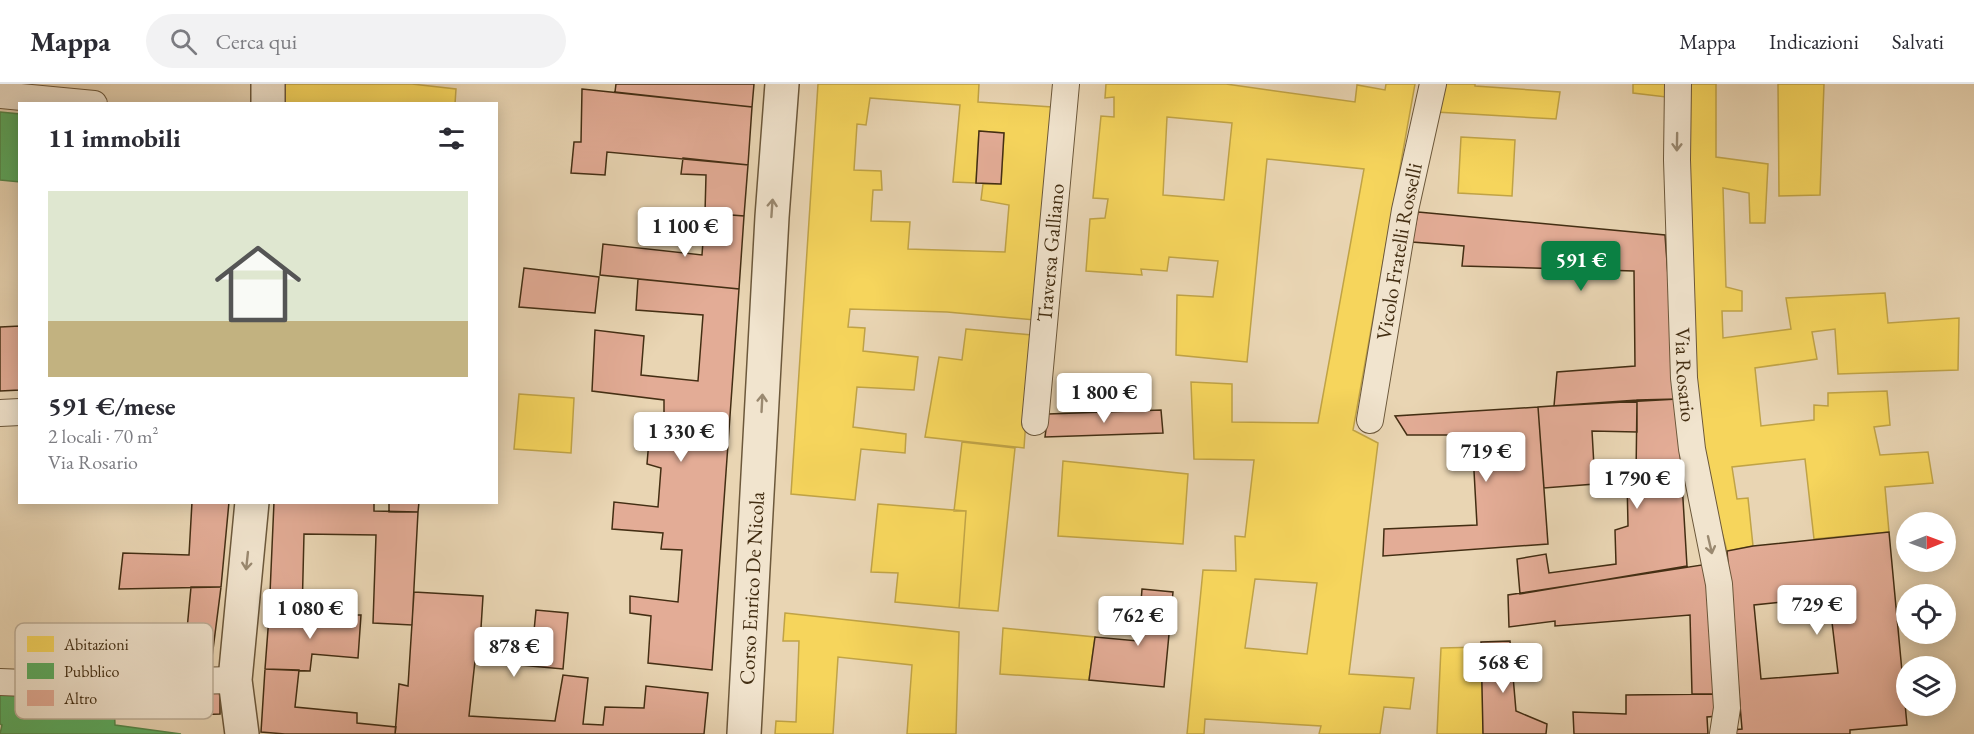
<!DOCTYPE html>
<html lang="it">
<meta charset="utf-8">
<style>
body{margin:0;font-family:"EB Garamond",serif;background:#f2f2f3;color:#2b2b33;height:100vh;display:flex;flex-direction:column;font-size:22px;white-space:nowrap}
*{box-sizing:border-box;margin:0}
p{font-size:20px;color:#7c7c81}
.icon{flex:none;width:33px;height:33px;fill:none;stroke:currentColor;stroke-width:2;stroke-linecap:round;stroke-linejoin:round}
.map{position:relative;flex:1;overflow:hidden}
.drawer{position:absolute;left:18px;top:18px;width:480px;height:402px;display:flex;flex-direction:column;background:#fff;border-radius:0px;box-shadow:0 3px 15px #0003}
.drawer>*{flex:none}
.needle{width:39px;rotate:89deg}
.tools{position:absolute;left:1896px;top:428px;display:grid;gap:12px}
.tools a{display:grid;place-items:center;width:60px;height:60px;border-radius:50%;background:#fff;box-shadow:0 3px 15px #0003;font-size:30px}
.price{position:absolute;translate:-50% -51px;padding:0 14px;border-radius:6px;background:#fff;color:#222;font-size:20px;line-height:39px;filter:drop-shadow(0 2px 3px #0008)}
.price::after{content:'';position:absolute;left:50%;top:36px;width:18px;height:14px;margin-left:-9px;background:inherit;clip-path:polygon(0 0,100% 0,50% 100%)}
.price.active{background:#0b8043;color:#fff}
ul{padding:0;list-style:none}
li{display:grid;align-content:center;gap:12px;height:318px;padding:0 30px}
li+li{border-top:2px solid #e1e1e2}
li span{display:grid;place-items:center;height:186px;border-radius:0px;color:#555}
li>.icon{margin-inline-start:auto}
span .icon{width:108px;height:108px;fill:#fffc;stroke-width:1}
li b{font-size:26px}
h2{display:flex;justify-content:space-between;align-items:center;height:72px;padding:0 30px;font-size:26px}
header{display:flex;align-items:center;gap:36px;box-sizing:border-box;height:84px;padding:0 30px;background:#fff;border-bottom:2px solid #e1e1e2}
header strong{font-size:28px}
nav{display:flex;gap:33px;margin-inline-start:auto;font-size:21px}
.search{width:420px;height:54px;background:#f2f2f3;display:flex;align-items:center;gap:15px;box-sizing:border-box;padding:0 21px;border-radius:33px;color:#7c7c81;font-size:22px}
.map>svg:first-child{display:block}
</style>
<header>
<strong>Mappa</strong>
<div class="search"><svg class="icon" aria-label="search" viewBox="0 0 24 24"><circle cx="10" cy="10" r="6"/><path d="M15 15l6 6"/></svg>Cerca qui</div>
<nav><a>Mappa</a><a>Indicazioni</a><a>Salvati</a></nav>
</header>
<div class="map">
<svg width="1974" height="650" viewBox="0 0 1974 650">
<rect width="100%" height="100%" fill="#e9d5b3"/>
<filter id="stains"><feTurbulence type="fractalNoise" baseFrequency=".00333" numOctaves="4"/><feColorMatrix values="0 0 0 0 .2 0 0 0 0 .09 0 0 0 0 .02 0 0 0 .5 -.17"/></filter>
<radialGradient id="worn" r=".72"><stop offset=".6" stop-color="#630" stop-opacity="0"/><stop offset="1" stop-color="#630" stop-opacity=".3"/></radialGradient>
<!-- homes -->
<path fill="#f6d55c" stroke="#c0a346" stroke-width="1.5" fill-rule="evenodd" d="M284 0H412L456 5 455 20H284Z
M818 0H979L978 18 1052 23 1035 236 947 228 850 225 848 243 865 244 863 267 918 273 914 306 857 303 853 343 906 350 905 369 861 365 855 416 791 410ZM870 14 960 21 953 98 976 99 979 47 1004 49 1001 100H983L981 116 1009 121 1005 168 908 165 910 138 871 137 873 106H882L881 87 854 86 857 40 866 41Z
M1106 0H1226L1355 18 1357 1 1385 6 1386 0H1415L1353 346 1378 359 1349 590 1414 594 1410 625 1384 623 1380 650H1319L1321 642 1205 635 1204 650H1187L1203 486 1236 487 1235 452 1245 453 1254 376 1194 375 1191 298 1232 300V338L1318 339 1364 85 1267 75 1247 278 1176 271 1177 211 1213 213 1218 177 1169 173 1167 187 1141 185 1142 191 1086 187 1090 135 1105 134 1108 115 1093 114 1101 32 1114 33V13L1105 14ZM1167 33 1232 39 1224 116 1163 111ZM1255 495 1317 499 1307 570 1245 564Z
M1443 0H1475V2L1560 8 1556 35 1436 28Z
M1633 0H1666V13L1633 9Z
M1687 0H1716V73L1768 80 1765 139H1750L1749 109 1723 104 1726 203 1742 207V227H1722L1723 254 1791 245 1786 214 1885 209 1888 239 1959 234 1958 286 1838 290 1835 245 1812 248 1817 275 1755 284 1761 342 1814 336V321L1828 322V309L1887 307 1890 341 1874 343 1880 371 1928 368 1933 399 1885 403 1889 448 1814 455 1805 375 1732 383 1737 415 1748 414 1753 462 1727 467 1697 356Z
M1778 0H1824L1820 111 1779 112Z
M1461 53 1515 56 1512 112 1458 109Z
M966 245 1032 251 1024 364 925 353 939 273 962 276Z
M519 310 574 314 571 369 514 365Z
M962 358 1015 364 998 527 959 524 966 427H954Z
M1063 377 1188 390 1183 460 1058 452Z
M878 420 966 427 959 524 895 518 898 489 871 488Z
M785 529 959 548 956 650H907L912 581 838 573 833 650H775L776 637 796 638 799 557H783Z
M1003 544 1095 553 1089 596 1000 590Z
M1482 563 1483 650H1437L1441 564Z"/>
<!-- public -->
<path fill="#5aae61" stroke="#53884a" stroke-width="1.5" d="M0 28 20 30V98L0 96Z
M0 608 114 616 115 641 181 650H0L2 641 0 640Z"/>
<!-- building -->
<path fill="#e3ac96" stroke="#432e13" stroke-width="1.5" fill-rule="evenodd" d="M616 0H754L752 23 615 8Z
M582 5 752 23 748 81 607 68 605 91 571 89 574 58H581Z
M979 47 1004 49 1001 100 976 99Z
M683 74 748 81 744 132 705 129 706 91 681 90Z
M1418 128 1665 151 1677 315 1554 322 1557 288 1635 282 1634 187 1462 182 1464 162 1412 158Z
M705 129 744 132 739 205 600 191 603 160 702 171Z
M524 184 599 193 595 229 519 223Z
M638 195 739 205 712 586 648 579 651 532 630 529V512L678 518 682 466 661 465 663 449 612 445 614 418 658 423 661 384 647 380 649 356 693 362 694 334 664 331V316L592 307 595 246 644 252 641 291 698 297 703 231 636 226Z
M20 242V306L0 307V243Z
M1677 315 1687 482 1520 510 1517 475 1546 470 1549 489 1616 480 1615 446 1628 442 1627 394 1636 392 1637 316Z
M1637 316V348L1592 347 1595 400 1544 404 1538 323Z
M1538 323 1548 460 1383 472 1384 445 1477 441 1472 351H1407L1395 332Z
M1161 326 1163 349 1045 353 1048 330Z
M192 418H229L221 503 119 505 123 469 189 471Z
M274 418H374V427L418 428 412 541 373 539 376 451 304 450 302 531 269 532Z
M389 418H419L418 428H389Z
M1889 448 1907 641 1850 646V650H1731V646L1742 645 1727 467 1753 462ZM1829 513 1838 589 1761 595 1754 521Z
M1708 480 1716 610H1692L1690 531 1555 542V537L1509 543 1508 511Z
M191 503H221L210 589 103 586 105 549 186 556Z
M1142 505 1173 508 1164 603 1089 596 1095 553 1138 557Z
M414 508 483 512 481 544 534 547 536 526 568 529 563 585 475 577 469 632 555 637 563 591 588 594 583 640 603 641 605 623 644 624 646 602 708 609 704 650H395L399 600 408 602Z
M302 531H361L358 574 312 570 310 587 265 585 269 532Z
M1510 557 1516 627 1547 640 1546 650H1483L1481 558Z
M265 585 299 586 295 623 357 629V639L396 643 395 650H285L261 648Z
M194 605H220V630L190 631Z
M1716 610 1718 632 1707 633 1708 650H1574L1573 628 1626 630V611Z"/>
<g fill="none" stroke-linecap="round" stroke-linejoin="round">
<defs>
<g id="minor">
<path id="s1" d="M1678 0 1677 76 1684 294 1692 365 1719 500 1727 624 1723 650"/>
<path d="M0 11 94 20"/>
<path d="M0 329 20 328"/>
<path id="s2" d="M1370 336 1405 126 1433 0"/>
<path id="s3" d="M1035 338 1066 0"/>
<path d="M0 598 50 600 235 596"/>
</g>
<g id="tertiary">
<path d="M268 20V0"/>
<path d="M242 650 235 596 252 418"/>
<path id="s4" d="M744 650 772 133 782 0"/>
</g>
</defs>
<!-- minor casing -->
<use href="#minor" stroke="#6c583b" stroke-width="28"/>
<!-- tertiary casing -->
<use href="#tertiary" stroke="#6c583b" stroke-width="36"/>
<!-- minor -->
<use href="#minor" stroke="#f1e4ce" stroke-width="26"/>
<!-- tertiary -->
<use href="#tertiary" stroke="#f1e4ce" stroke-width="33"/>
</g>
<!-- one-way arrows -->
<defs><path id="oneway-shaft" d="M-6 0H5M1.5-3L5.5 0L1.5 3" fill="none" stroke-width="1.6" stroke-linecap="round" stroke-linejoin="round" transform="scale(1.5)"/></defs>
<g stroke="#9a8970">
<use href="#oneway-shaft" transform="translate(1677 58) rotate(91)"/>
<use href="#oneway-shaft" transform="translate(772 124) rotate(-86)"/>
<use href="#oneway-shaft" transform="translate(762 319) rotate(-87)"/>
<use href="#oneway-shaft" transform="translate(1710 461) rotate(77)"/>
<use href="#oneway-shaft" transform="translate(247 477) rotate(96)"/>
</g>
<g text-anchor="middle" stroke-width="6" stroke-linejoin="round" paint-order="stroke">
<!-- street labels -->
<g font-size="21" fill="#432e13" stroke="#f1e4ce">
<text dy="7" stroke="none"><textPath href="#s2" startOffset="171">Vicolo Fratelli Rosselli</textPath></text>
<text dy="7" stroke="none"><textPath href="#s3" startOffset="170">Traversa Galliano</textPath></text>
<text dy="7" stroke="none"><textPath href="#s1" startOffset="291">Via Rosario</textPath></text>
<text dy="7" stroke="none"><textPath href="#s4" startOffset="146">Corso Enrico De Nicola</textPath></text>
</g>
</g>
<!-- legend -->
<rect x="15" y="539" width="198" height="96" rx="9" fill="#f1e4ce" stroke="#bdad96" stroke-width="1.5"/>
<rect x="27" y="552" width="27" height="16" fill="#f6d55c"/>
<rect x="27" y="579" width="27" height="16" fill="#5aae61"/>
<rect x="27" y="606" width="27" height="16" fill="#e3ac96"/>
<g font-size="16" fill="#432e13">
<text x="64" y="566">Abitazioni</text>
<text x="64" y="593">Pubblico</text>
<text x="64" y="620">Altro</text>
</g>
<rect width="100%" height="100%" filter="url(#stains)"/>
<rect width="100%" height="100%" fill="url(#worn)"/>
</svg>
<div class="tools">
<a><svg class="needle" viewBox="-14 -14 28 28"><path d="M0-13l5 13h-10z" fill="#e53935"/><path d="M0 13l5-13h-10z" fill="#7c7c81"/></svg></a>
<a><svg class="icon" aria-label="locate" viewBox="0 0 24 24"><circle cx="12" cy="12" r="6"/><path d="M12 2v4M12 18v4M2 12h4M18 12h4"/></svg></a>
<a><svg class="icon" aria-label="layers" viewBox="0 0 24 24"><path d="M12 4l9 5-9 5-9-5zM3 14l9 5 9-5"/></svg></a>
</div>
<b class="price" style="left:685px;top:174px">1 100 €</b>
<b class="price active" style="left:1581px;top:208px">591 €</b>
<b class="price" style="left:1104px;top:340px">1 800 €</b>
<b class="price" style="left:681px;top:379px">1 330 €</b>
<b class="price" style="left:1486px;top:399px">719 €</b>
<b class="price" style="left:1637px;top:426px">1 790 €</b>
<b class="price" style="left:1817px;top:552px">729 €</b>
<b class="price" style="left:310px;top:556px">1 080 €</b>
<b class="price" style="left:1138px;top:563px">762 €</b>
<b class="price" style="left:514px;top:594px">878 €</b>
<b class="price" style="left:1503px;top:610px">568 €</b>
<section class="drawer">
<h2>11 immobili<svg class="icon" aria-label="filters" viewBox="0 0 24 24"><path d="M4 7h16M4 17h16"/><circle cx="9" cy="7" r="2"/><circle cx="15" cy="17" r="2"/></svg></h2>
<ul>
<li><span style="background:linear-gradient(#dfe7d0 70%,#c2b280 0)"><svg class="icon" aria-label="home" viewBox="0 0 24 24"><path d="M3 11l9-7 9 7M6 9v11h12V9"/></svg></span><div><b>591 €/mese</b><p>2 locali · 70 m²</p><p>Via Rosario</p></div></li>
</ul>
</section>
</div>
